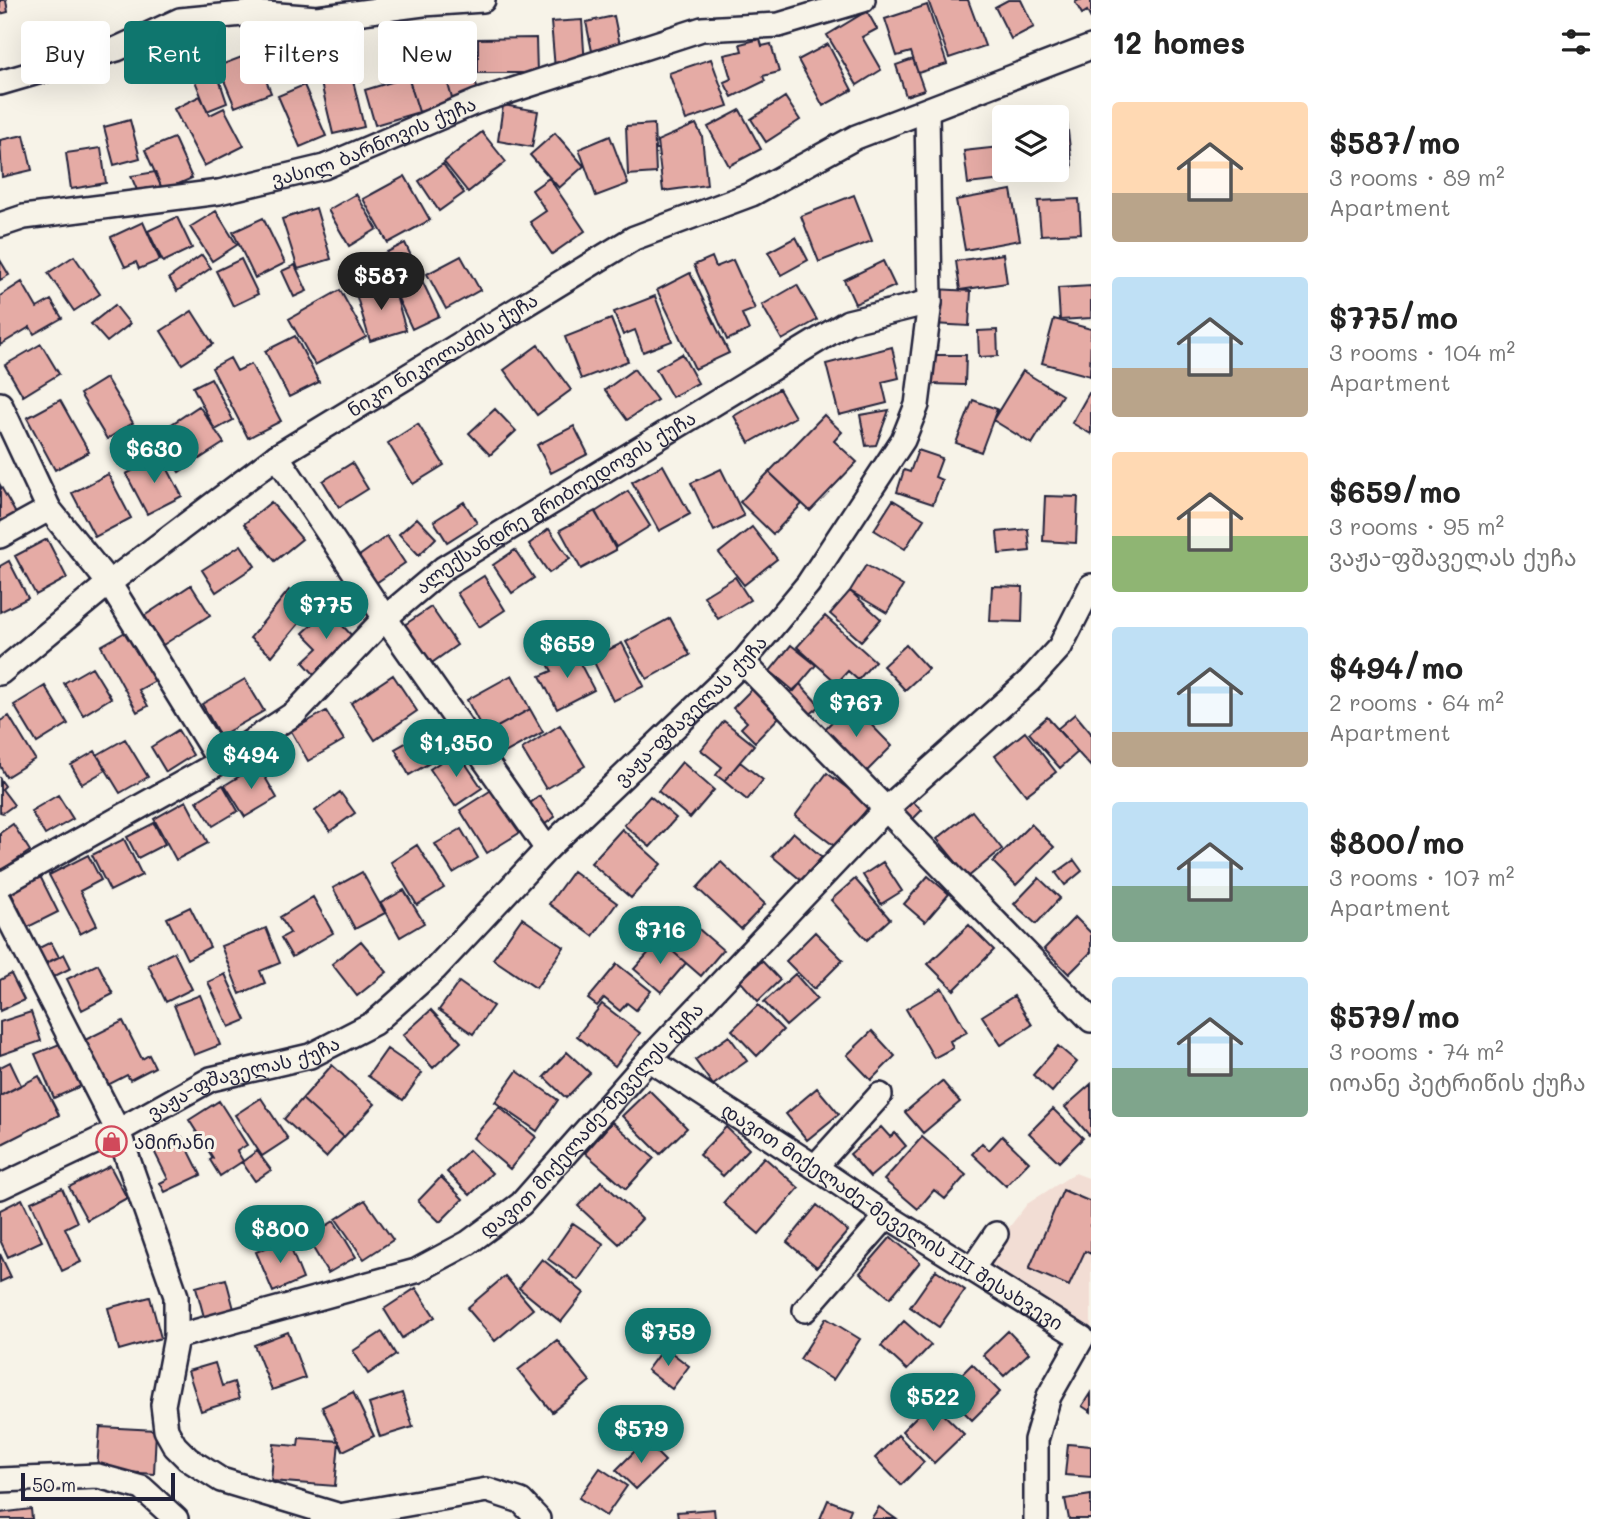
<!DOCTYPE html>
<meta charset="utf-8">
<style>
body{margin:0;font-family:Mali,"Noto Sans Georgian",sans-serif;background:#f6f6f6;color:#222;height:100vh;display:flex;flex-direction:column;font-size:26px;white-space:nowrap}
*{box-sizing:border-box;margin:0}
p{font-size:23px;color:#767676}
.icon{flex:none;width:38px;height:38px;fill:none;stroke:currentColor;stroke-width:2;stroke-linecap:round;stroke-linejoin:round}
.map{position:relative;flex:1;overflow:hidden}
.details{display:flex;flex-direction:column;background:#fff;width:525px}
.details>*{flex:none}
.banner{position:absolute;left:21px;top:21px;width:665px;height:63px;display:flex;gap:14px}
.tools{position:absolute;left:992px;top:105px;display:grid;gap:14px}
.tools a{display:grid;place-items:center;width:77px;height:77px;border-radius:7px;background:#fff;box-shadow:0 7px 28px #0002;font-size:35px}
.scale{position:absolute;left:21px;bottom:18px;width:154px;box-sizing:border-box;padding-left:7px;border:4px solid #22223b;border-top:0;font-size:19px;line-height:24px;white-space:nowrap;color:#22223b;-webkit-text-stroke:5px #f7f3e8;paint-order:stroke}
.price{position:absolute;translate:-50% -60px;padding:0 16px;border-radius:24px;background:#0f766e;color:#fff;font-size:23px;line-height:46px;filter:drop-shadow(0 2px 4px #0008)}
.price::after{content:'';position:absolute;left:50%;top:42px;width:21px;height:16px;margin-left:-10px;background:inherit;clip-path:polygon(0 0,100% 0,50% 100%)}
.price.active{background:#222;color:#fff}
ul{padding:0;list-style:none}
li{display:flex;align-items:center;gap:21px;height:175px;padding:0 21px}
li span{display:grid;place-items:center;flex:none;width:196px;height:140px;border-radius:7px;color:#555}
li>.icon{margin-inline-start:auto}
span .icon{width:84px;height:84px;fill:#fffc;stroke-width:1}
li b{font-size:30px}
h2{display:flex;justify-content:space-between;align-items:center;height:84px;padding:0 21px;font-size:30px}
.chip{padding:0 24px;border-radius:7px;background:#fff;box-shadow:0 7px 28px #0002;font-size:24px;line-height:63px}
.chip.active{background:#0f766e;color:#fff}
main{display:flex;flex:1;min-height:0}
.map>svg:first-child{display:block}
</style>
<main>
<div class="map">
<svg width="1091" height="1519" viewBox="0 0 1091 1519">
<rect width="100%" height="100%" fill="#f7f3e8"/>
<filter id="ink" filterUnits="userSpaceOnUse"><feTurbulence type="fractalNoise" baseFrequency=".0143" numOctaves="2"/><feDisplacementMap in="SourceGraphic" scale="14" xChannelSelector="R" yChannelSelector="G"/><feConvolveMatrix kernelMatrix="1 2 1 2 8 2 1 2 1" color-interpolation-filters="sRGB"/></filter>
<g filter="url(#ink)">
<!-- built -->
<path fill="#f2ddd4" d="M1075 1173 1091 1179V1332L992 1273 986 1258 1027 1204Z"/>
<!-- building -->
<path fill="#e5aba5" stroke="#22223b" stroke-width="2" d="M0 0H6L8 12 0 14Z
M228 0H264L230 7Z
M928 0H968L985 46 949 58Z
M1008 0H1021L1034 27 1011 39 995 7Z
M1079 0H1091V19L1087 11 1082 14 1075 2Z
M927 5 947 64 918 73 911 52 897 56 885 19Z
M867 11 877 29 862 37 881 70 857 85 827 35Z
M614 16 621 50 593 56 586 22Z
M582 20 585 66 555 69 551 22Z
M203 31 227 103 207 111 178 38Z
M536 38 537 73H478V39Z
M760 39 762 46 771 44 779 72 763 76 765 81 732 97 724 82 731 79 724 55 742 51 740 44Z
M828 44 852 90 823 106 798 60Z
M466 51 479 94 453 102 441 59Z
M255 52 271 93 235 107 218 66Z
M441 59 453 102 419 112 406 70Z
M711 59 728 106 686 120 669 73Z
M913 59 924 90 906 96 896 65Z
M352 76 364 127 333 134 321 83Z
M408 77 419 112 375 125 365 90Z
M304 85 326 136 300 147 278 96Z
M200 96 210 115 224 108 244 146 204 166 174 109Z
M785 97 800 120 766 142 751 119Z
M503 105 538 111 532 147 498 141Z
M740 110 761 149 729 166 708 127Z
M130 120 140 158 114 165 104 127Z
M1067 122 1072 167 1057 169V123Z
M654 124 656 173 628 175 626 126Z
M696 124 702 136 707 185 663 191 657 141Z
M482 132 506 162 468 192 444 162Z
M555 133 584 166 559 188 530 155Z
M24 135 32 170 2 177 0 140Z
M610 136 628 184 596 196 579 149Z
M174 138 192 178 163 191 145 150Z
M999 147 1003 180 968 184 964 151Z
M101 148 106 183 71 189 66 153Z
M443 164 464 193 439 211 419 181Z
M155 172 163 191 139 195 131 176Z
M405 176 430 220 388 243 363 199Z
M549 178 585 231 552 254 530 222 546 211 532 190Z
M1011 190 1020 240 965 250 956 200Z
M356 194 377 229 349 246 328 210Z
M854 195 872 241 819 262 801 216Z
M1079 199 1081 233 1041 235 1038 201Z
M316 208 331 259 298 269 282 219Z
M216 211 237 245 212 261 190 227Z
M177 217 192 248 163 262 148 231Z
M263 218 285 263 255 278 233 232Z
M143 222 160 260 139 269 136 262 125 267 111 237Z
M796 237 808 260 781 275 768 252Z
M405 243 412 258 390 269 383 254Z
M1003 254 1007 283 960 290 956 261Z
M202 255 211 268 177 291 169 278Z
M74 256 100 294 74 311 48 273Z
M461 256 480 290 446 309 427 274Z
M712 257 716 267 733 260 755 309 742 314 749 330 727 340 694 265Z
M241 259 258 294 233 306 216 271Z
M0 260 9 275 0 280Z
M883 261 895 286 855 304 844 280Z
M295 265 307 291 294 297 282 271Z
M415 266 439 316 412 329 389 279Z
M690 273 729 353 695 369 657 290Z
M22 282 37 308 51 300 62 318 34 334 30 327 0 345V296Z
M385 284 387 291 394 289 406 330 370 341 356 294Z
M797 285 817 320 782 340 762 305Z
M1091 286V318L1060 320 1058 288Z
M935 289 971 291 969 326 933 324Z
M340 290 366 337 315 365 289 319Z
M655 296 672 341 643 352 635 330 623 335 614 312Z
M115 305 130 324 107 342 91 324Z
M192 311 213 344 182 364 161 331Z
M611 319 628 361 581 379 565 337Z
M1054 319 1091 329 1090 376 1042 363Z
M997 330 998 356 979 357 978 331Z
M295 336 319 382 289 397 265 351Z
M41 344 59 374 23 396 5 365Z
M538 345 571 390 537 415 504 370Z
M892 347 899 378 882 382 887 403 839 415 826 364Z
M682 354 698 383 672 397 656 369Z
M933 355H966L965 385 932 384Z
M230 358 237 371 251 364 281 421 248 438 212 368Z
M634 369 657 400 627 420 605 390Z
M1023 371 1062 395 1032 444 993 420Z
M106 378 133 423 107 439 80 394Z
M211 378 233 420 215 430 193 387Z
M779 389 795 417 749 443 734 416Z
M1089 393 1091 394V434L1072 423Z
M60 400 89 452 55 470 27 418Z
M973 400 997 409 981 452 956 443Z
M199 406 224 443 179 472 155 435Z
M495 409 516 431 490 455 469 433Z
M889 410 876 445 866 446 860 415Z
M824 415 842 432 834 441 857 462 810 511 769 472Z
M418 424 444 465 413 484 388 443Z
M574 426 588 454 551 473 537 445Z
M918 450 942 458 935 477 942 480 933 504 897 492 904 470 910 472Z
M161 456 182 496 147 514 126 474Z
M352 463 368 489 339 507 323 481Z
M663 465 690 514 659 531 632 482Z
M721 469 744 516 714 531 691 483Z
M769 472 802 504 773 534 740 502Z
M108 474 131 518 95 537 72 493Z
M0 485 20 521 0 532Z
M628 491 650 526 616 547 595 512Z
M1045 496 1078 497 1076 543 1043 541Z
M893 500 924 519 905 549 874 530Z
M271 502 302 539 275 561 244 524Z
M464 502 477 523 447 542 434 521Z
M595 511 616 550 581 569 560 530Z
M417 518 436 538 419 555 399 534Z
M752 527 777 559 744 585 719 553Z
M549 529 570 559 549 573 529 544Z
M1028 529 1030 551 999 554 997 532Z
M387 536 405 563 373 585 355 559Z
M47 539 67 578 36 595 15 556Z
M241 545 255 566 216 592 202 570Z
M515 550 534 578 512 593 493 565Z
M9 561 28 598 0 612V566Z
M866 565 903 586 887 613 850 591Z
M484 576 505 610 479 627 457 593Z
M735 577 750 600 718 619 704 596Z
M191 585 210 615 163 645 144 616Z
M992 586 1023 587 1022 622 990 621Z
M289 590 311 609 272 656 250 638Z
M850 591 881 619 861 641 830 614Z
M431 607 457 645 426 667 400 628Z
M328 610 354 638 314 674 303 662 318 648 303 633Z
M825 616 875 661 858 680 848 671 837 683 797 647Z
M670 618 690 655 647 679 626 642Z
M127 631 155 681 139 690 148 706 137 712 101 646Z
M622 643 644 686 613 701 592 658Z
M791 645 816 665 794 691 770 671Z
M906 645 928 669 905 690 883 666Z
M572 648 594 690 557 709 540 676 552 671 549 666 558 660 557 657Z
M92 667 111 698 83 715 64 683Z
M393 675 417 711 375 740 351 703Z
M512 675 530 709 485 734 467 700Z
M245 679 264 711 220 736 202 704Z
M800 684 820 706 808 716 789 694Z
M756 685 784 712 755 742 741 728 747 722 733 708Z
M45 686 68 724 37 743 14 705Z
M850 703 892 746 863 775 821 733Z
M530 709 543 732 503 754 490 731Z
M326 711 344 740 308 761 291 731Z
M1075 714 1091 733V767L1057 729Z
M9 716 35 759 6 777 0 766V721Z
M1047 717 1078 752 1060 768 1029 733Z
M445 721 459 746 409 775 395 749Z
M724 721 754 745 724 781 716 775 722 767 701 750Z
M560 725 585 766 546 789 522 749Z
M178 730 193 755 166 772 151 747Z
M1025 732 1056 772 1026 795 995 756Z
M125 739 148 777 120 793 97 755Z
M95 751 106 770 82 784 71 765Z
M457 751 482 788 455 806 430 769Z
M682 762 714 790 690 818 658 791Z
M740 762 763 780 747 800 724 781Z
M258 765 277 798 245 817 225 785Z
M827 773 870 805 837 848 795 816Z
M0 779 5 786 2 789 14 805 3 813 0 812Z
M223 785 238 811 213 826 197 801Z
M493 789 521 832 487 853 460 810Z
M340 792 355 813 330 831 315 811Z
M58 795 73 819 45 835 31 811Z
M540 796 555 817 538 829 523 808Z
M650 796 676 818 650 847 624 825Z
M911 800 922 810 909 823 899 813Z
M186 801 208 843 176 860 154 819Z
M972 811 1002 849 968 877 937 839Z
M154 823 165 844 138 858 127 837Z
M13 824 30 851 0 871V833Z
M1031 824 1054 847 1016 885 993 862Z
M461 829 478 858 453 873 435 844Z
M622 829 661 864 631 898 591 863Z
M793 832 822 857 802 881 772 856Z
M124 839 142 875 110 891 92 855Z
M417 845 444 888 417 905 391 862Z
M88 855 101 880 80 891 97 925 80 934 49 875Z
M1074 860 1082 871 1065 885 1056 873Z
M721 862 765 904 741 929 697 888Z
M883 862 902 891 881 904 863 875Z
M573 871 617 903 593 936 549 904Z
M362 872 385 913 355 929 333 888Z
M40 876 58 912 28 927 10 891Z
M928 876 949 894 925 922 904 904Z
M1039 878 1060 898 1036 924 1014 904Z
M855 879 890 919 867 940 831 900Z
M404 890 424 923 400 937 381 903Z
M313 897 333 933 292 957 281 938 290 933 280 917Z
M190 907 210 947 187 959 167 918Z
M1075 917 1091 933V952L1069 974 1044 949Z
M522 918 564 947 536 988 493 959Z
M693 924 723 950 701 976 671 950Z
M969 925 994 950 954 990 928 964Z
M266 928 280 963 260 971 265 983 240 994 221 946Z
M815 932 843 960 814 989 786 961Z
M660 940 686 963 661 992 634 969Z
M361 941 387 972 357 996 332 964Z
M51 942 59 957 43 965 35 950Z
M174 952 192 989 166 1002 148 965Z
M64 954 71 968 45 981 38 967Z
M762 961 780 980 758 1001 740 981Z
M98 964 113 994 82 1010 67 979Z
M617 964 651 991 636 1010 627 1003 620 1011 604 998 597 1006 588 999Z
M11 974 24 1000 0 1011V980Z
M225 974 246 1020 229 1027 208 982Z
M795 974 817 999 786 1026 764 1002Z
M459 982 493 1006 473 1034 439 1010Z
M942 988 967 1032 950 1041 953 1048 934 1058 906 1009Z
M200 995 220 1045 194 1055 174 1005Z
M1014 996 1032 1025 1001 1045 982 1016Z
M602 1004 640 1033 615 1066 577 1036Z
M758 1005 783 1030 757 1056 732 1030Z
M431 1010 461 1042 433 1068 403 1035Z
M31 1012 41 1041 0 1055V1022Z
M123 1021 142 1059 149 1055 155 1067 130 1080 127 1075 104 1087 81 1042Z
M872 1031 895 1056 871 1080 847 1055Z
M729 1036 747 1061 713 1085 695 1060Z
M62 1043 81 1086 54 1098 35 1054Z
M1058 1046 1077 1062 1052 1092 1033 1075Z
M387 1049 422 1073 403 1100 368 1076Z
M567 1052 590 1073 566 1098 544 1077Z
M10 1062 21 1085 0 1096V1067Z
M332 1065 375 1104 344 1137 302 1099Z
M517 1071 558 1100 537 1131 495 1102Z
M39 1076 59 1115 0 1145V1096Z
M942 1081 960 1102 923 1133 905 1112Z
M1091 1084V1134L1089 1135 1065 1107Z
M817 1088 839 1114 807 1140 786 1114Z
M649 1090 687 1128 660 1154 622 1116Z
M261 1098 288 1139 262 1156 235 1115Z
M302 1099 344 1137 326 1157 284 1119Z
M219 1101 247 1145 237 1151 243 1161 220 1176 210 1160 213 1158 189 1120Z
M499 1107 536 1137 510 1169 473 1138Z
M1053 1109 1083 1138 1059 1162 1029 1133Z
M612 1122 654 1158 626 1189 585 1153Z
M726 1127 749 1149 723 1176 699 1155Z
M881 1127 890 1137 895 1133 906 1146 870 1177 850 1154Z
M1002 1136 1029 1162 1006 1186 972 1154 982 1143 989 1150Z
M182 1137 201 1175 165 1192 160 1183 168 1179 154 1151Z
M922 1137 966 1175 945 1199 934 1190 918 1209 884 1180Z
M469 1150 492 1173 470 1195 447 1172Z
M257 1151 271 1170 255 1181 242 1162Z
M764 1157 799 1188 759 1234 723 1203Z
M110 1166 127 1198 87 1220 69 1187Z
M441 1177 463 1199 440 1222 418 1201Z
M601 1181 642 1219 619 1244 578 1206Z
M62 1188 77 1222 65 1228 81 1262 62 1271 31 1202Z
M1063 1190 1091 1202V1254L1085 1251 1069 1286 1029 1269Z
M22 1199 42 1241 8 1257 0 1240V1210Z
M365 1200 393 1240 364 1259 336 1219Z
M817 1205 848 1231 817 1267 787 1242Z
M334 1221 356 1257 328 1273 307 1238Z
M573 1223 604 1244 578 1280 548 1259Z
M891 1237 920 1262 890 1298 860 1273Z
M287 1239 303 1279 273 1292 256 1252Z
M0 1254 11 1277 0 1282Z
M542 1259 584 1293 561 1322 519 1288Z
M936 1270 965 1290 939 1327 910 1307Z
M505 1276 533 1309 495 1341 467 1308Z
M226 1279 234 1309 204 1317 196 1287Z
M416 1288 435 1317 402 1338 384 1309Z
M150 1297 161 1338 119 1350 108 1308Z
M826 1318 860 1339 833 1380 800 1359Z
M904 1321 931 1345 907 1370 881 1346Z
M1008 1331 1029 1353 1004 1376 983 1355Z
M288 1332 305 1378 272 1390 254 1345Z
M382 1332 396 1355 368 1374 353 1351Z
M557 1340 590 1381 552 1412 518 1370Z
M664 1347 689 1366 672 1389 647 1370Z
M215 1363 222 1386 234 1382 239 1399 201 1411 188 1371Z
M972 1364 1000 1392 972 1420 944 1392Z
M353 1392 374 1436 343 1451 322 1407Z
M1091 1392V1412L1082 1406Z
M402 1393 413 1427 380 1437 369 1404Z
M931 1402 964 1434 934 1463 902 1431Z
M100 1427 156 1430 154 1474 97 1470Z
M898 1435 924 1462 901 1485 875 1458Z
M299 1438 339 1441 335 1486 271 1481 274 1444 298 1446Z
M645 1441 665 1461 636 1489 616 1470Z
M1068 1444 1091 1446V1477L1065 1475Z
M600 1468 627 1486 606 1516 579 1498Z
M1091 1495V1519H1069L1065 1499Z
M828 1500 851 1509 847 1519H820Z
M879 1507 896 1519H871Z
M31 1509 32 1519H0V1513Z
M714 1509 715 1519H678L677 1512Z"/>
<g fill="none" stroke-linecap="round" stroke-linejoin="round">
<defs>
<g id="minor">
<path d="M0 83 117 49 180 20 253 13 317 18 423 4 483 0"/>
<path id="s1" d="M0 225 24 217 219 192 324 167 476 102 702 29 779 25 863 0"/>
<path d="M0 404 49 509 109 583 220 762"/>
<path d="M277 456 385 618 547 849"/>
<path d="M0 536 49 509"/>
<path d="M743 662 1091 1020"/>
<path id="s2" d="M0 673 109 583 277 456 634 238 752 194 856 137 1091 47"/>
<path id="s3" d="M0 885 220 762 295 713 385 618 444 568 848 322 930 302"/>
<path d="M0 901 118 1131 176 1296V1337L163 1405 166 1430 175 1446 188 1459 221 1480 337 1515"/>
<path id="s4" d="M649 1059 815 1167 887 1216 1082 1338 1049 1396 1036 1440V1519"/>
<path d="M815 1167 880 1095"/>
<path id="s5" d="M0 1187 118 1131 211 1079 310 1056 374 1023 435 969 547 849 743 662 808 584 903 440 917 405 930 302 927 111"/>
<path d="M972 1269 996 1234"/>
<path d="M805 1310 887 1216"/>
<path id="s6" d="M176 1337 416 1271 468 1243 521 1204 649 1059 885 810 1029 681 1060 647 1091 586"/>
<path d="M0 1480 98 1476 142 1488 176 1519"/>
<path d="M322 1519 487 1490 521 1501 538 1519"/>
</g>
</defs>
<!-- minor casing -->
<use href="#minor" stroke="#22223b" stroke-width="28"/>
<!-- minor -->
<use href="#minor" stroke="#f7f3e8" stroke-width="23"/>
</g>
</g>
<!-- icons -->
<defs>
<symbol id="shop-ring" viewBox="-11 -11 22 22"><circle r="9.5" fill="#f7f3e8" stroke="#d1495b" stroke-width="1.5"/><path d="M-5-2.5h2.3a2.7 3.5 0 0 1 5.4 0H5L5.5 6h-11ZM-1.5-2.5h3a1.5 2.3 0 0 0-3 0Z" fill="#d1495b"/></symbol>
</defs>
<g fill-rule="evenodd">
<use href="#shop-ring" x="94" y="1124" width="35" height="35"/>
</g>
<g text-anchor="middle" stroke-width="6" stroke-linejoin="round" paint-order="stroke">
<!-- street labels -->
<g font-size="19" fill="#22223b" stroke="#f7f3e8">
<text dy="7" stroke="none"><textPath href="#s1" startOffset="385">ვასილ ბარნოვის ქუჩა</textPath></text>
<text dy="7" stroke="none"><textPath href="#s2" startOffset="546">ნიკო ნიკოლაძის ქუჩა</textPath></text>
<text dy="7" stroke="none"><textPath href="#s3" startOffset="679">ალექსანდრე გრიბოედოვის ქუჩა</textPath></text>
<text dy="7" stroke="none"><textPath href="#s5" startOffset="856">ვაჟა-ფშაველას ქუჩა</textPath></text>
<text dy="7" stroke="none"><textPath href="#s5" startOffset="268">ვაჟა-ფშაველას ქუჩა</textPath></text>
<text dy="7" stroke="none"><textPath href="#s6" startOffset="483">დავით მიქელაძე-მეველეს ქუჩა</textPath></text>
<text dy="7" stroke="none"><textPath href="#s4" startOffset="290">დავით მიქელაძე-მეველის III შესახვევი</textPath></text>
</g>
<!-- poi labels -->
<g font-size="19" fill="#22223b" stroke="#f7f3e8" text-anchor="start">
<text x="134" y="1149">ამირანი</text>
</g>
</g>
</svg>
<div class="tools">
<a><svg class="icon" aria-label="layers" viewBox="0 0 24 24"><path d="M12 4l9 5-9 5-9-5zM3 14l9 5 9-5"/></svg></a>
</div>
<div class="scale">50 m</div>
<b class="price active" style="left:381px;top:312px">$587</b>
<b class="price" style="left:154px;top:485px">$630</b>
<b class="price" style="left:326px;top:641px">$775</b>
<b class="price" style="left:567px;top:680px">$659</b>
<b class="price" style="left:856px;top:739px">$767</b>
<b class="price" style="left:456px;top:779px">$1,350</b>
<b class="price" style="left:251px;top:791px">$494</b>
<b class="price" style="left:660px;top:966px">$716</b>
<b class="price" style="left:280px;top:1265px">$800</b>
<b class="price" style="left:668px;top:1368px">$759</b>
<b class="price" style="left:933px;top:1433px">$522</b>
<b class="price" style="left:641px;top:1465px">$579</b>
<div class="banner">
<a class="chip">Buy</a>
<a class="chip active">Rent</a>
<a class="chip">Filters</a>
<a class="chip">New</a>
</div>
</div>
<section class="details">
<h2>12 homes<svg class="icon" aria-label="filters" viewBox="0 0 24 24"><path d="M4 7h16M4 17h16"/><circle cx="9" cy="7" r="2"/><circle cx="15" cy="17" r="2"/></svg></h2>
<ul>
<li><span style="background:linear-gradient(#ffd9b3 65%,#b9a48a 0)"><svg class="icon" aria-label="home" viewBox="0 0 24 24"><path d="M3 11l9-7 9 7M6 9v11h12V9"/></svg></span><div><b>$587/mo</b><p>3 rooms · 89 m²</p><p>Apartment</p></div></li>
<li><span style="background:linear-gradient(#bfe0f5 65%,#b9a48a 0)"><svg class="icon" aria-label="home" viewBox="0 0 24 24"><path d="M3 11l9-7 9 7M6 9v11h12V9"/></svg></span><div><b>$775/mo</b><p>3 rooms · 104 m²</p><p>Apartment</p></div></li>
<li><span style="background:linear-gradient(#ffd9b3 60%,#8fb573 0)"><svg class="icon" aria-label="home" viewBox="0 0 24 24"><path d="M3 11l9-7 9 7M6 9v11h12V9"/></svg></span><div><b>$659/mo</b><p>3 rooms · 95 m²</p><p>ვაჟა-ფშაველას ქუჩა</p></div></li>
<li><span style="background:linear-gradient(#bfe0f5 75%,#b9a48a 0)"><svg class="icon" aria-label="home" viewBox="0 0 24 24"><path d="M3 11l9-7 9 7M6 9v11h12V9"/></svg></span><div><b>$494/mo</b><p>2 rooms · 64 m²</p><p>Apartment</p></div></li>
<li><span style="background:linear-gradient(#bfe0f5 60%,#7fa58c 0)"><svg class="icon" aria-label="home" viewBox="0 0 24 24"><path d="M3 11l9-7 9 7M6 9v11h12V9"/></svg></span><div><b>$800/mo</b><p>3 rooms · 107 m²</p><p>Apartment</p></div></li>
<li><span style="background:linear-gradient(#bfe0f5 65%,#7fa58c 0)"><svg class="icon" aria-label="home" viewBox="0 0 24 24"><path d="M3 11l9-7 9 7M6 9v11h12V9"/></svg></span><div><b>$579/mo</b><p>3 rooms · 74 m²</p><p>იოანე პეტრიწის ქუჩა</p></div></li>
</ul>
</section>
</main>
